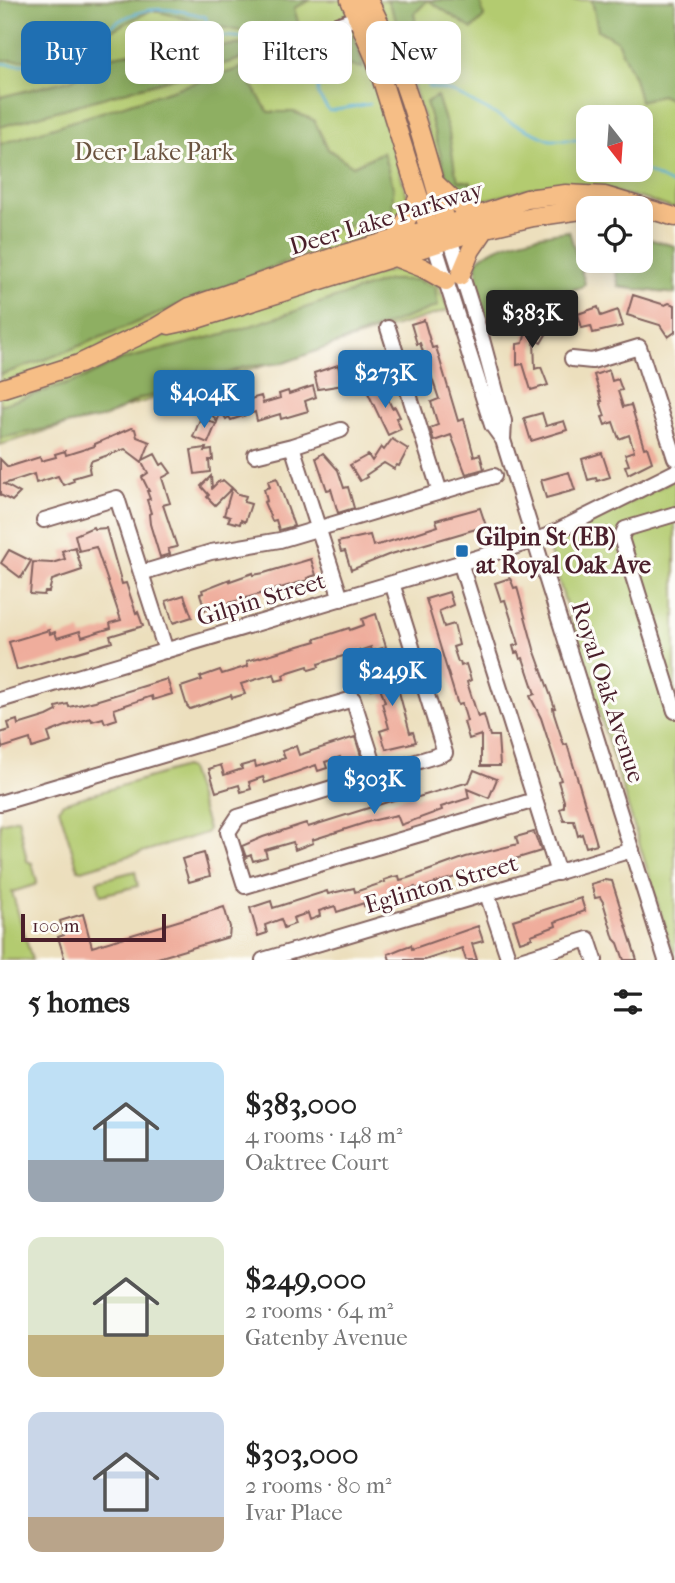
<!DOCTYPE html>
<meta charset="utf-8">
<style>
body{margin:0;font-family:"IM FELL French Canon",serif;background:#f6f6f6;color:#222;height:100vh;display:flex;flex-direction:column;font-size:26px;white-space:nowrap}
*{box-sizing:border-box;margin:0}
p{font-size:23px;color:#767676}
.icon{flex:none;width:38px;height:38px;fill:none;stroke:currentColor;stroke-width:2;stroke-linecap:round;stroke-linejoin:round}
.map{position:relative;height:960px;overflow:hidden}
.side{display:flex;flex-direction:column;background:#fff;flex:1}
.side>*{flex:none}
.guide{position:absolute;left:21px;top:21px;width:634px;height:63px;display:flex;gap:14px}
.needle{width:46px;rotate:163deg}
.controls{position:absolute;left:576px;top:105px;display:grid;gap:14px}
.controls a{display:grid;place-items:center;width:77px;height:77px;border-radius:14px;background:#fff;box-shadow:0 4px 18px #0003;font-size:35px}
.scale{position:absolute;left:21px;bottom:18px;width:145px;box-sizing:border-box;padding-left:7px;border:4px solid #4a1f2b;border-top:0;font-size:19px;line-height:24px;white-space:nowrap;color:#4a1f2b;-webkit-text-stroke:5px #fdfcf7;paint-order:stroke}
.price{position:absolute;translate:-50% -60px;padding:0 16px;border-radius:7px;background:#1f6fb2;color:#fff;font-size:23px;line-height:46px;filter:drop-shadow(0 2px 4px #0008)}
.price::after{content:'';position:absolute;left:50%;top:42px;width:21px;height:16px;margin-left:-10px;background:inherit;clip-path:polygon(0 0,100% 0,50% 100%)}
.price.selected{background:#222;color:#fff}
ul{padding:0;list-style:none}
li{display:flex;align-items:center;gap:21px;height:175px;padding:0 28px}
li span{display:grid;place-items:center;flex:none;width:196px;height:140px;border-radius:14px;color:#555}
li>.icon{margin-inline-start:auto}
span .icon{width:84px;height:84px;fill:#fffc;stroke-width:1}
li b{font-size:30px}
h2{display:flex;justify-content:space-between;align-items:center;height:84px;padding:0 28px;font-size:30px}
.pill{padding:0 24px;border-radius:14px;background:#fff;box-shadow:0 4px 18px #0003;font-size:24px;line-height:63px}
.pill.selected{background:#1f6fb2;color:#fff}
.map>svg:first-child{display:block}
</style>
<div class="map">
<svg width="675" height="960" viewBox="0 0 675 960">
<rect width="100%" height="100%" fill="#fdfcf7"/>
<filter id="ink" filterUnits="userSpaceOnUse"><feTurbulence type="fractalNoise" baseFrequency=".0143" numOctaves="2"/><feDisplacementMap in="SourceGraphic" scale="14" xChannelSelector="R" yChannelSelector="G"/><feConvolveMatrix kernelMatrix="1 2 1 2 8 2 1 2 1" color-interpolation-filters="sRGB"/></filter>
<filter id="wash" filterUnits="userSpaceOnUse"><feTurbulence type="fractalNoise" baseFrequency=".00686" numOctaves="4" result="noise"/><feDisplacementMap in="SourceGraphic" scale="28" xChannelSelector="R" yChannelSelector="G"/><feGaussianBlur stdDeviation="1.57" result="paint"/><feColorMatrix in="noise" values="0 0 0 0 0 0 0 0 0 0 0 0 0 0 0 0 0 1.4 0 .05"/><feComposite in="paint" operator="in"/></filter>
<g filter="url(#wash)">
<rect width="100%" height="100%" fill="#ecdfbd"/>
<!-- green -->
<path fill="#b3cb6f" stroke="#7e754d" stroke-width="2" fill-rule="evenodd" d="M0 0H344L367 51 384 122 407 195 408 201 396 227 333 248 191 303 73 360 0 383Z
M377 0H675V209C629 193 582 182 532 188 510 192 487 203 464 201L445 184 407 66ZM588 117H640V170H588Z
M401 268 436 282 449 310 0 445V396L150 341 307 292Z
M675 479V960L549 549 555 541Z
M184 767 189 769 208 829 206 833 82 870 78 869 59 808 63 803Z
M18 818 27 861 32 863 37 882 35 885 12 892 32 960H0V823Z
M135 871 138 886 101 895 97 881Z"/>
<!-- forest -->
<path fill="#8eaf62" stroke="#6c6746" stroke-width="2" d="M0 0H311L294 8 301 33 274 37 214 26 152 10 110 31 69 60H3L0 59Z
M387 0H480L484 17 472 29 428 0 414 14 423 57 414 59Z
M592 0H675V102L661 95 640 101 634 78 617 41 598 30Z
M352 35 358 48 363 68 330 62 312 45Z
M272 43 262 53 0 127V97L70 80 113 56 148 50Z
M302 49V61L242 76C258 87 257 98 269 112H294L314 120 328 149 353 166 383 152 393 187V216L330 230 317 249 52 357 0 375V144Z
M437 96 449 133 455 171 459 180 471 182 472 194 459 198 449 186 426 102Z
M569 231 585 283 582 287 515 305 487 321 477 286V261C495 242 543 234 569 231Z
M641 237 675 246V294L619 287 613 261H640Z
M389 280H416L435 287 438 306 284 363 244 367 180 391 141 398 106 417 0 438V405L80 380 118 361 235 331Z"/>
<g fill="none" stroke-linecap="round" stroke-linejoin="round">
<!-- stream -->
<path stroke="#58afd5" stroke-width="2.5" d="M0 63C12 65 56 66 65 61 74 57 82 46 90 40 132 8 155 2 206 17L207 35 293 41 308 48 317 65 318 95 329 111 370 104
M428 87 453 92 510 122 550 140H576L588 150
M588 150V160
M640 168 675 186
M595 170 597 174"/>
</g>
<g id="blocks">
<!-- building -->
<path fill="#efad9c" d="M633 295 665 305 669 303 675 305V332L668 337 660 325 627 315Z
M568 298 575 319 554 325 548 304Z
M598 307 601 316 618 310 623 326 593 333 591 326 582 328 578 314Z
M529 313 551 326 541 343 534 339 535 369 541 367 548 385 531 390 523 364 517 365V344L523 343 526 332 520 328Z
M424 320 432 348 436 347 458 421 464 419 474 456 480 454 484 469 466 474 451 435 434 441 430 428 438 425 431 402 439 399 420 343 417 344 411 324Z
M351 358 360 361 358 367 372 371 366 389 361 377 357 390 343 385 318 389 314 373 338 365 343 385Z
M609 370 612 381 618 379 622 390 618 391 623 407 631 405 644 448 647 447 652 462 628 474 625 466 629 465 625 454 634 451 629 435 619 439 613 422 605 425 602 417 605 416 600 401H602L594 375Z
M313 386 316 397 305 401 308 411 281 419 280 414 257 421 255 412 231 420 229 417 226 419 221 411 217 422 207 407 226 394 233 404 261 396 263 403 280 398 279 394 288 391 289 394Z
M382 386 392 408 395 407 400 417 396 418 401 429 388 435 368 393Z
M542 413 546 426 564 421 567 430 531 441 524 418Z
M201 417 216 424 208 443 193 437Z
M131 428 135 429 137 437 150 442 143 460 155 454 161 465 164 463 171 473 162 478 170 503 163 505 177 547 168 549 170 554 160 557 150 524 149 514 151 513 147 500 150 499 147 491H149L142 477 148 473 142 462 125 449 91 461 89 468 90 473 73 478 74 481 63 485 58 476 36 483 34 474 4 484 20 493 12 501 0 495V459L8 467 40 457 41 461 56 457 55 454 65 451 66 455 95 446V444Z
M392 439 408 449 399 466 397 465 394 469 384 463 366 475 367 477 360 481 350 465 368 455 372 461 381 447 384 450Z
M206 448 205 451 212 450 213 460H209L210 472 195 474 191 450Z
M323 453 338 470 344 488 348 487 354 508 338 513 331 489 327 490 316 458Z
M602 453 610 477 597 481 596 478 588 480 582 459Z
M569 472 575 490 546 498 541 480Z
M211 476 212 488 219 481 221 482 223 480 232 488 215 505 207 497 209 495 201 486Z
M277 478 294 526 279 530 276 520 272 521 264 502 267 501 264 489 270 487 268 481Z
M232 488 238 494 246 496 244 502 251 504 245 522 241 520 240 524 228 521 230 517 224 515Z
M480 508 486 526 388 555 351 570 345 551 341 552 338 542 370 535 373 546 385 543 438 526 436 520Z
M93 527 94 529 106 528 122 584 126 583 136 613 138 612 143 626 110 636 112 642 17 670 9 642 49 630 50 634 55 632 57 638 80 631 82 637 111 628 110 623 121 620 96 547 79 551 75 535Z
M75 547 82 570 52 580 49 592H45L44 595 30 594 33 562 52 563 65 559 62 551Z
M9 550 31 561 21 578 1 563Z
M311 559 316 575 307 578 308 580 205 610 200 594 203 593 202 590 230 579V581L253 573V575L264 573Z
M510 578 514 588 517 587 534 649 555 708H553L554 714 564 745 567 744 597 844 586 847 582 834 578 836 574 821H564L560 809 564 807V801L558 781 561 780 541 718 530 696 535 694 523 658 520 659 518 652 515 653 513 646 519 644 505 600 501 601 495 583Z
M449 592 453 605 439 611 444 627 454 624 459 645 453 647 458 662H460L461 666 466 664 471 680 467 682 478 717 484 715 490 736H498L500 766H481V735L469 739 464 722 467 721 462 704 458 705 446 666 426 599Z
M184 595 192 617 173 623 166 601Z
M376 614 386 647 372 651 371 647 318 664 319 667 309 670 308 666 289 672 283 675 284 679 276 681 274 674 241 684 245 694 232 698 231 695 190 709 187 706 181 687 202 680 200 677 220 670 222 674 248 666 247 661 316 641 315 639 349 628 350 630 364 625 362 619Z
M391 662 410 733 413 732 416 742 386 749 380 731 389 728 382 703 385 702 380 687 371 689 367 677 376 674 374 668Z
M167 679 172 694 153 700 152 696 114 709 117 719 105 723 103 718 92 721 91 718 71 724 48 733 51 742 32 748 30 739 2 748 0 733 10 730 8 723 17 720 18 725 47 716 57 711 56 707 68 704 69 707 95 701Z
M355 737 361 756 342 763 340 757 325 762 327 768 318 771 316 765 265 783 263 777 249 782 251 789 241 792 239 785 216 792 209 769 221 765 224 775 242 769 241 766 255 762 256 767 285 758 282 751 296 746 299 755Z
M474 770 497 779 489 798 467 789 469 798 441 807 442 810 401 825 397 815 371 821 312 840 313 843 295 850 293 842 265 850 267 857 253 861 251 855 246 857 242 846 263 837 306 823 308 827 413 794 415 798 469 782Z
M534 832 541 851 416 889 415 887 364 906V903L337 912 335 906 319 911 320 916 310 920 308 913 293 918 295 924 284 928 281 919 265 925 267 933 258 936 250 908 271 901 273 908 327 891 328 894 354 888 355 892 385 882 384 880 393 877 399 876 400 880 408 878 466 857 518 844 516 837Z
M204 853 210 876 189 882 182 859Z
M604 880 612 881 637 960H624L618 943 614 939 603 902 600 897 595 898 591 884Z
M581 898 585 911 555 922 556 926 531 935 532 938 520 942 513 920Z
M224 907 230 927 229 937 151 960H65L58 937 64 935 60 921 83 914 92 947Z
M478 926 483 941 472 944 477 960H466L462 948 425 960H390L388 954 400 949 411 945 412 949Z"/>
</g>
</g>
<g filter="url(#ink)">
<use href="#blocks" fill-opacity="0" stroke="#83625e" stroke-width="2"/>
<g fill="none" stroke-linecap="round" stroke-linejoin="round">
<defs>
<path id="minor" d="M328 28 359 17
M447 229 482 339 504 421 503 440
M431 234 492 425 503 440 666 960
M388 328 440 492
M572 359 592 361 639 347 675 458
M341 430 292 446 341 599
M255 455 292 446
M675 514 625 529 621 538 675 711
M44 520 117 498 166 651
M460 562 558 873
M141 573 211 552 280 540 494 476
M392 583 445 753 238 817 228 832 245 886 535 800
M0 700 520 545 547 536 675 472
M0 803 353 699 377 774
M487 894 509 960
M263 960 632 850
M520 960 588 939 595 960"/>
<path id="major" d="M350 0 376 61 429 230
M368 0C405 70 425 149 446 225
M435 183 456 203 480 215
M396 239 419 197
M395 257 423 268 446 281
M460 276 471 250 486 228
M169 325 197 319 486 228 533 217 588 209
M0 389 79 364 155 328 190 307 334 257 480 215 527 199 566 194 605 196 675 217"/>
</defs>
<!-- minor casing -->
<use href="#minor" stroke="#83625e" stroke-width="18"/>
<!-- major casing -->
<use href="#major" stroke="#83625e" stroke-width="21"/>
<!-- minor -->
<use href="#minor" stroke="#fff" stroke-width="14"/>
<!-- major -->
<use href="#major" stroke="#f6be86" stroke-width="18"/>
</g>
</g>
<!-- markers -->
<rect fill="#1f6fb2" stroke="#fdfcf7" stroke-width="2.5" x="455" y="544" width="14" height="14" rx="3.5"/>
<g text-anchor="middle" stroke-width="6" stroke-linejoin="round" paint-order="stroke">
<!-- park labels -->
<g font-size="24" fill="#6a533f" stroke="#fdfcf7">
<text x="154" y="160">Deer Lake Park</text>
</g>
<!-- street labels -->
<g font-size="24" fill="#4a1f2b" stroke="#fdfcf7">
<text transform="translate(386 218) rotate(-17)" y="8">Deer Lake Parkway</text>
<text transform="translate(261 599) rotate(-17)" y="8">Gilpin Street</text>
<text transform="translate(608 692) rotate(72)" y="8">Royal Oak Avenue</text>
<text transform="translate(441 884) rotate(-16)" y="8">Eglinton Street</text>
</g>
<!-- poi labels -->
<g font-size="24" font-weight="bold" fill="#4a1f2b" stroke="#fdfcf7" text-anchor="start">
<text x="476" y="545">Gilpin St (EB)<tspan x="476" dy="28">at Royal Oak Ave</tspan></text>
</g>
</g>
</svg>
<div class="controls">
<a><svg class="needle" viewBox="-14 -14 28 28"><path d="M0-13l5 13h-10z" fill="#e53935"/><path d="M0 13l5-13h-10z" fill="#767676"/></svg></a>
<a><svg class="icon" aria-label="locate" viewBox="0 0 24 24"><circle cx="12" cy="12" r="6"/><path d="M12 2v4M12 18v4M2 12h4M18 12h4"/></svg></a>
</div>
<div class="scale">100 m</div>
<b class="price selected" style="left:532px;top:350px">$383K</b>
<b class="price" style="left:385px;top:410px">$273K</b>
<b class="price" style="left:204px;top:430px">$404K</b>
<b class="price" style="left:392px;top:708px">$249K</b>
<b class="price" style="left:374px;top:816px">$303K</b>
<div class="guide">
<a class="pill selected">Buy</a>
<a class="pill">Rent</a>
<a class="pill">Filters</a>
<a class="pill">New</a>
</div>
</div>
<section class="side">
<h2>5 homes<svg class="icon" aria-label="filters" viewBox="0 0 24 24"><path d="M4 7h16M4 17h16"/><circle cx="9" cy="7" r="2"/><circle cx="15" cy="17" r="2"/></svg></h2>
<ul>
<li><span style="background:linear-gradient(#bfe0f5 70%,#9aa5b1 0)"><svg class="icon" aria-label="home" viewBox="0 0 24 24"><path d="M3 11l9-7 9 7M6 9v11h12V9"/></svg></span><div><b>$383,000</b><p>4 rooms · 148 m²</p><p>Oaktree Court</p></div></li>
<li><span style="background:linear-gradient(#dfe7d0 70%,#c2b280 0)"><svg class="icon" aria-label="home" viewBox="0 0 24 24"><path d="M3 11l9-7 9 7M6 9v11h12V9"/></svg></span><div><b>$249,000</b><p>2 rooms · 64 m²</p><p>Gatenby Avenue</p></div></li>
<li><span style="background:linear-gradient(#c9d6e8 75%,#b9a48a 0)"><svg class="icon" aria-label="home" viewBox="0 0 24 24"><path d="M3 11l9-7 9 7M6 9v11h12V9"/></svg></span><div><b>$303,000</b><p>2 rooms · 80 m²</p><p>Ivar Place</p></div></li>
</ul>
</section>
